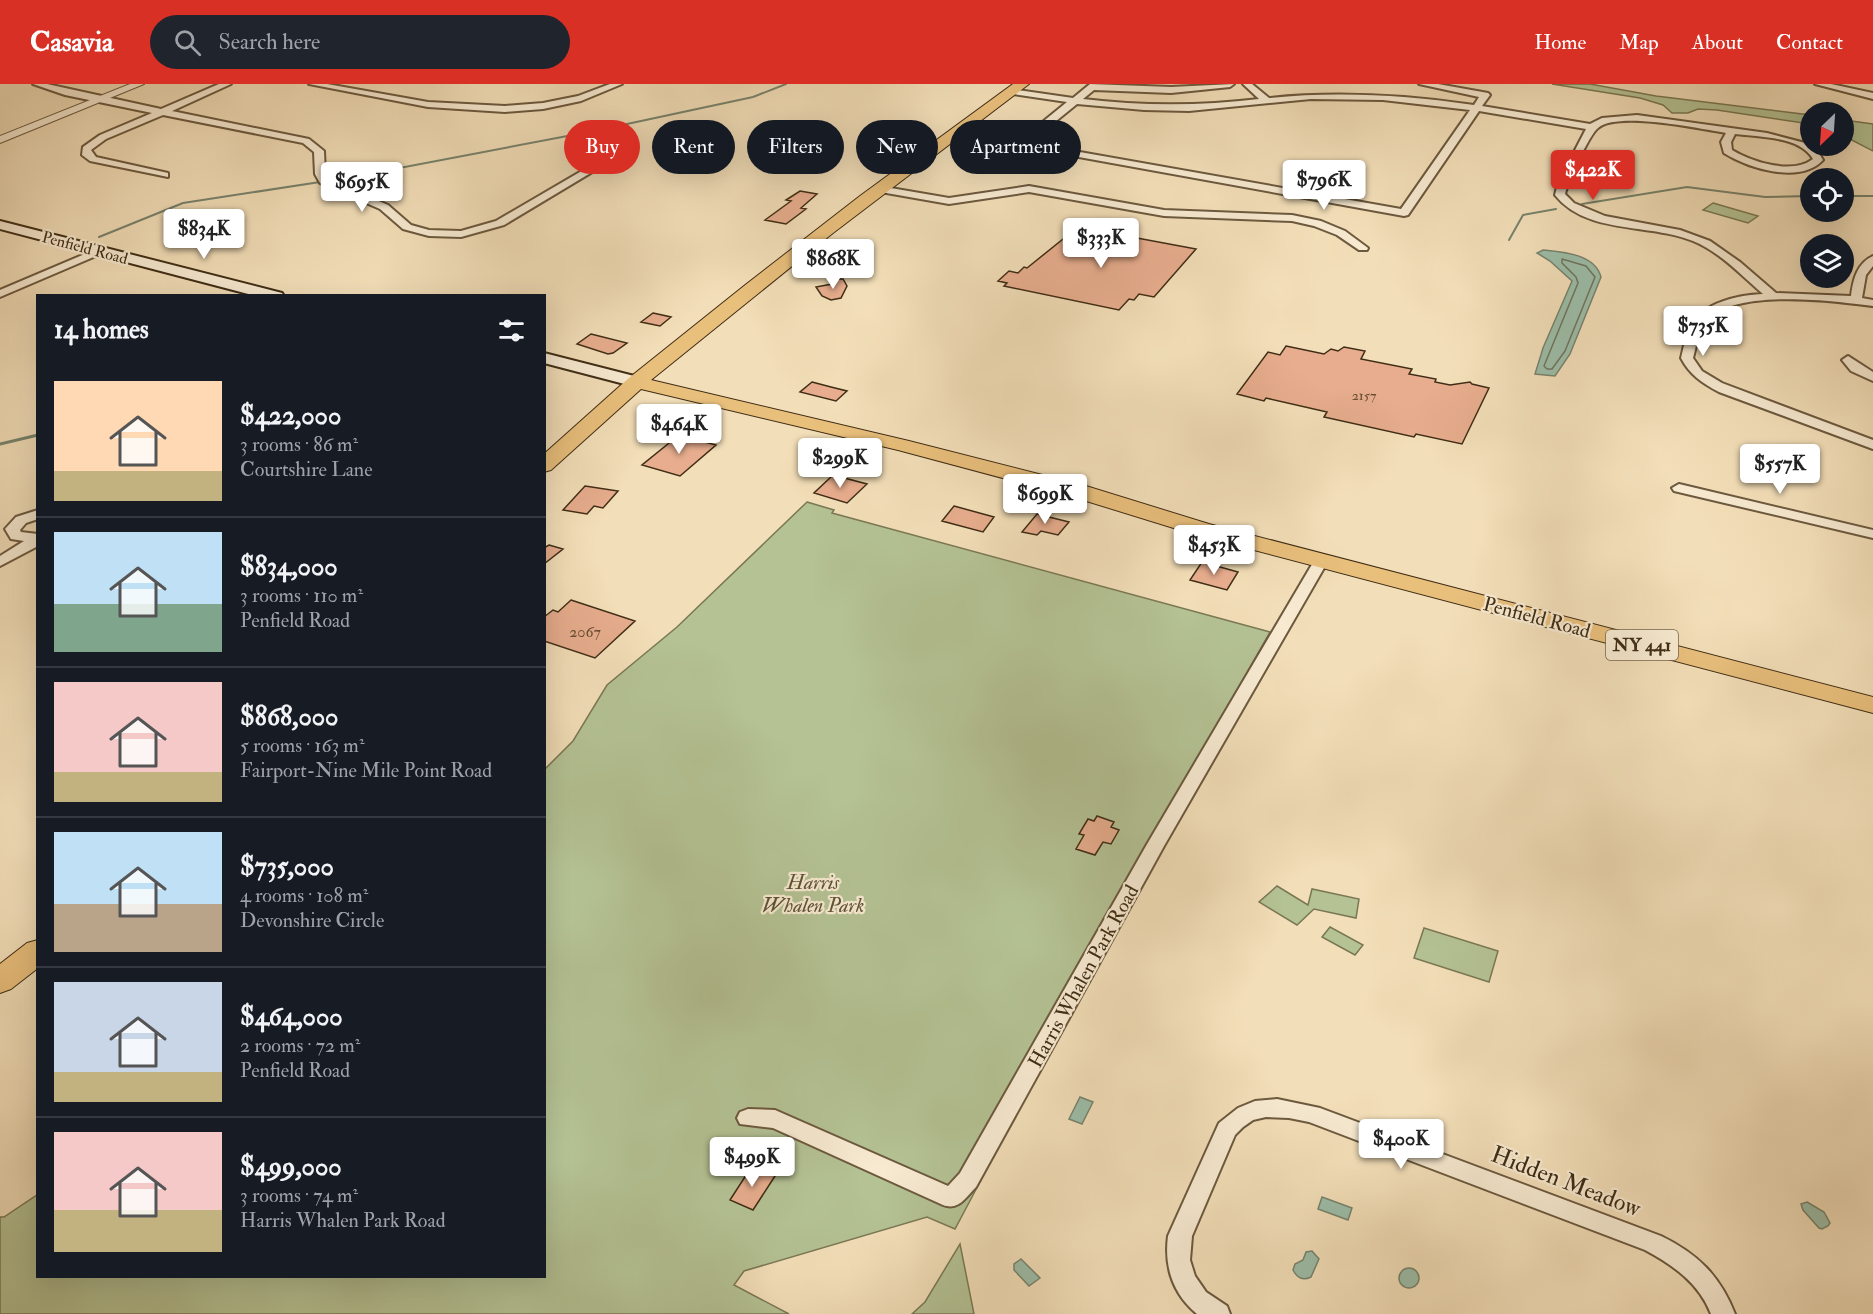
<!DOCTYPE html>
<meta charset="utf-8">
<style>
body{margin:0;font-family:"IM FELL Double Pica",serif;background:#20242c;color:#f1f3f6;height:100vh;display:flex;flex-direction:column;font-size:22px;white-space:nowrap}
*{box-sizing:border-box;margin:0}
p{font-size:20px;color:#9ea1a6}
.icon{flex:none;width:33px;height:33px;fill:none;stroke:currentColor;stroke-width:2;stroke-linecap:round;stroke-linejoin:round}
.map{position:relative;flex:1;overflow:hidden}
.panel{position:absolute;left:36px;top:210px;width:510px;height:984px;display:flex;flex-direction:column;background:#171b24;border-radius:0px;box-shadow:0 6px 24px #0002}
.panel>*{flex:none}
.top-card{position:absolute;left:564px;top:36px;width:570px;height:54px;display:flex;gap:12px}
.needle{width:39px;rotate:205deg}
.buttons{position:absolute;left:1800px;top:18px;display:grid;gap:12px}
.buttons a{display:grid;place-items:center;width:54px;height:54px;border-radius:50%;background:#171b24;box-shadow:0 6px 24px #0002;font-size:30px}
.price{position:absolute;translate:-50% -51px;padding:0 14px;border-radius:6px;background:#fff;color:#222;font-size:20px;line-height:39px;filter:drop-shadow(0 2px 3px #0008)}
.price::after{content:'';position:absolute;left:50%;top:36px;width:18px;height:14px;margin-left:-9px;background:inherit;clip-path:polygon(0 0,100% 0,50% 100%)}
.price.current{background:#d93025;color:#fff}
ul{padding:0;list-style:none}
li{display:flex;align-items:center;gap:18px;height:150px;padding:0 18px}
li+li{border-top:2px solid #363941}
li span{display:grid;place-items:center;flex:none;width:168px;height:120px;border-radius:0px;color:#555}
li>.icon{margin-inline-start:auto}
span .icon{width:72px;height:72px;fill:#fffc;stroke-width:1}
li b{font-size:26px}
h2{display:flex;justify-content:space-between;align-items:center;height:72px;padding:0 18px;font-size:26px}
.pill{padding:0 21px;border-radius:27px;background:#171b24;box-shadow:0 6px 24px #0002;font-size:21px;line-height:54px}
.pill.current{background:#d93025;color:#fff}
header{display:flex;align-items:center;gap:36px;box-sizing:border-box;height:84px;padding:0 30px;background:#d93025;color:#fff}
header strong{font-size:28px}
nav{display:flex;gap:33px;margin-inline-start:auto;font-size:21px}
.search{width:420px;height:54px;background:#20242c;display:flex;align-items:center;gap:15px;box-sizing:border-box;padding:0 21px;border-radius:33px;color:#9ea1a6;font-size:22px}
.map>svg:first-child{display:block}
</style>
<header>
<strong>Casavia</strong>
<div class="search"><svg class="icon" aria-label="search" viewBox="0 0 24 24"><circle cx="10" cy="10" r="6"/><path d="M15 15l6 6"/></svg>Search here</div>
<nav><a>Home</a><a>Map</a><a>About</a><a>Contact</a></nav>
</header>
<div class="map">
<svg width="1873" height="1230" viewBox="0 0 1873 1230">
<rect width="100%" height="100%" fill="#f2deb8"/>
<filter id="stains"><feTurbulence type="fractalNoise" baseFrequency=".00333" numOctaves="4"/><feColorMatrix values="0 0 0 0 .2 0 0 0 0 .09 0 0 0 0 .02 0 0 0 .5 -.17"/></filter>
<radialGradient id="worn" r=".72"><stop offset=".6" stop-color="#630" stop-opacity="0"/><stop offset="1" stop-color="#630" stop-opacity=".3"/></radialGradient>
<!-- green -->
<path fill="#b4c294" stroke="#7a7854" stroke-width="1.5" d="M1552 0H1590L1656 12 1810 31V40L1717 26 1698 25 1688 29H1672L1663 21 1640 14Z
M1844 36 1873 40V67L1844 52Z
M1713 119 1758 132 1748 139 1703 126Z
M807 418 834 426 832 429 1270 548 964 1089 981 1096 955 1145 927 1133 744 1187 734 1201 789 1230H0V1133H4L37 1111 38 1192H544L545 685 573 657 607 601 677 543Z
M1277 802 1308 821 1312 805 1359 815 1356 834 1314 825 1297 841 1259 818Z
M1330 843 1363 861 1355 871 1322 853Z
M1424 844 1498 867 1489 898 1414 874Z
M960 1160 974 1230H912L925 1218Z"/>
<!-- water -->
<path fill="#9cbda8" stroke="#77836d" stroke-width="1.5" d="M1543 166C1563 168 1595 170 1601 193L1570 270 1555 292 1535 290 1543 264 1572 197 1550 177 1537 169Z
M1080 1013 1093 1018 1082 1040 1069 1035Z
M1322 1113 1352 1124 1348 1136 1318 1125Z
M1807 1118 1824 1128 1830 1139 1828 1142 1822 1145 1819 1144 1803 1126 1801 1120Z
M1312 1167 1319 1175 1311 1193C1303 1197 1297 1194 1293 1186L1295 1180 1303 1176 1306 1168Z
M1021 1175 1040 1194 1029 1202 1014 1186V1180Z
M1399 1194a10 10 0 1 1 20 0a10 10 0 1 1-20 0Z"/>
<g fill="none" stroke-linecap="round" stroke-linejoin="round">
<!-- shore -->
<path stroke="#6e755e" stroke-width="1.5" d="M1562 175 1586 182 1595 193 1565 267 1552 285H1547L1544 282 1578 199 1576 193 1562 179Z"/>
<!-- stream-far1 -->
<path stroke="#77836d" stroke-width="2" d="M331 97 599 46 753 13 786 0
M1844 112H1873
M1582 120 1687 103 1765 113 1810 112
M99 153 183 119 320 98
M1509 156 1523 131 1556 125"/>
<!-- stream -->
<path stroke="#77836d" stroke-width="3" d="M0 360 38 351"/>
</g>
<!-- building -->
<path fill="#e7ad8e" stroke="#3f2d15" stroke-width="1.5" d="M800 107 817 110 801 124 806 125 786 140 765 136 791 117 786 116Z
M1078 143 1196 165 1154 213 1139 210 1134 216 1129 215 1119 226 1004 202 1007 199 998 197 1009 187 1018 189 1024 183 1027 184Z
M835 195H843L847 202 841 214 831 216 822 212 816 203 832 200Z
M653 229 671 233 660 242 641 238Z
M591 250 627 259 613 269 608 270 577 260Z
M1286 262 1324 270 1331 265 1338 267 1344 263 1365 267 1361 275 1412 285 1409 290 1436 295 1435 298 1450 301 1470 298 1472 300 1489 304 1462 360 1416 350 1414 353 1324 333 1327 328 1266 314 1264 317 1237 310 1268 268 1280 271Z
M812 298 831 303 847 307 836 317 800 308Z
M679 351 716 361 680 392 642 381Z
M833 391 867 400 847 419 814 409Z
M585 402 618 407 603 424 594 422 587 430 563 426Z
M954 422 994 433 983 448 942 437Z
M1037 430 1069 438 1058 451 1041 447 1037 451 1022 448Z
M549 461 563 465 544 480V464Z
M1202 478 1238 488 1227 506 1190 496Z
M571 516 635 537 595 574 544 557V533L553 526 558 528Z
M1097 732 1114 738 1111 743 1119 746 1111 760 1103 758 1095 771 1076 765 1084 751 1079 750 1088 735 1094 737Z
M752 1082 775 1092 753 1126 730 1116Z"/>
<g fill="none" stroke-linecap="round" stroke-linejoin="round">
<defs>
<path id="minor" d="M33 0H47L161 25 219 0H231L172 27 309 55 324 67 325 90 328 95 388 121 411 141 429 146 461 147 496 137 621 64 629 66 504 141 461 153 429 152 403 145 380 125 320 99 315 90 314 68 303 59 163 31 106 55 91 66 96 73 168 89V93L90 77 82 71 83 63 100 51 152 29 65 11Z
M309 0H327L428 18 505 22 543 19 578 12 610 0H622L581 17 543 25 505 28 428 23Z
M1090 0 1171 3 1234 0 1230 3 1171 9 1094 6 1083 15C1142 22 1200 22 1259 15L1243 0H1252L1269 14C1338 7 1405 11 1474 21L1479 13 1419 0H1438L1488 9 1490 11 1482 22 1590 40 1602 34 1637 31 1767 49 1809 60 1817 66 1823 76C1800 101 1748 84 1724 69L1721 58 1726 49C1700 45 1618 27 1598 44 1589 51 1568 98 1565 110L1574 119 1605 132 1680 146 1710 157 1740 178 1776 209 1851 212C1853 196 1857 179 1873 172V182L1866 191 1862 214 1873 216V222C1834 217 1725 202 1702 243 1697 252 1696 264 1693 274L1702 287 1722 299 1873 356V365L1719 308C1702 299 1690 291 1681 274 1684 263 1685 251 1691 242 1703 218 1739 211 1763 210 1741 191 1720 168 1693 157 1649 139 1587 151 1555 111L1558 99 1586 45 1479 27 1408 131 1404 132 1018 62V58L1067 18 1013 10 1010 9V5L1073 14ZM1311 15 1383 16 1470 26 1401 125 1029 59 1077 20 1144 26 1189 27ZM1735 50C1758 53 1800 52 1813 75 1792 91 1752 78 1732 66L1731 58Z
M1815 0H1831L1873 9V15Z
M879 102 949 114 1029 102 1164 126 1292 131 1321 137 1345 147 1368 164 1367 166H1359L1337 151 1314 142 1292 137 1164 132 1029 108 949 120 875 107V103Z
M99 164 104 167 103 169 0 213V206Z
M1848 272 1873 288V297L1851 287 1842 276Z
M1679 400 1873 446V454L1674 407 1672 404Z
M38 426V435L26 439 20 446 21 448 38 450V462L0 482V472L24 457 11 455 5 445 16 433Z
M1321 473 1328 477 1164 762 976 1103C966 1113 959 1127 943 1121L773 1044 740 1040 737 1034 740 1028 748 1025 775 1026 948 1102 960 1089 1146 762 1314 477Z
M1277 1015 1320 1024 1661 1152C1698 1170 1720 1192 1735 1230H1711C1699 1199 1673 1181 1645 1166L1309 1038 1289 1034 1266 1033 1253 1036 1243 1043 1235 1051 1192 1152 1190 1176 1195 1192 1206 1208 1227 1222 1230 1230H1197C1173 1210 1164 1183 1168 1152L1219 1039 1238 1024 1255 1017Z"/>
<path id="tertiary" d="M130 0H144L0 59V52Z"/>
<path id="secondary" d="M0 137 282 209 284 212H256L0 145Z
M544 269 642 294 645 298 642 302 636 303 544 279Z"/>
<path id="primary" d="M1013 0H1029L833 149 651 296 909 357 1086 402 1209 440 1873 613V629L1193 450 1070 412 898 366 641 305 551 386 544 388V370L629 294 744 202 860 112Z
M38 856V884L11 905 0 909V880L27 859Z"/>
</defs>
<!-- minor casing -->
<use href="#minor" stroke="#6c593e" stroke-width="4"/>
<!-- tertiary casing -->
<use href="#tertiary" stroke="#6c593e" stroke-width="2"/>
<!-- secondary casing -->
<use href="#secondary" stroke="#3f2d15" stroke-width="4"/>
<!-- primary casing -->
<use href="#primary" stroke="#3f2d15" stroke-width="2"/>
<!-- minor -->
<use href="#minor" fill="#f7ead1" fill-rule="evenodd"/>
<!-- tertiary -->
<use href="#tertiary" fill="#f7ead1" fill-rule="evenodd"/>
<!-- secondary -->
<use href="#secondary" fill="#f7ead1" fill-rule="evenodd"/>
<!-- primary -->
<use href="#primary" fill="#e9bf7c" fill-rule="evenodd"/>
</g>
<g text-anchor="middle" stroke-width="4.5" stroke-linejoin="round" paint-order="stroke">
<!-- far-number labels -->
<g font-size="14" fill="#694d33">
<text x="1364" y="316">2157</text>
</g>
<!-- far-street labels -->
<g font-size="16" fill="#3f2d15" stroke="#f7ead1">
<text transform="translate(85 163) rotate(15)" y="6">Penfield Road</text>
</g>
<!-- number labels -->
<g font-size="16" fill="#694d33">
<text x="585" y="553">2067</text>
</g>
<!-- shield labels -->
<rect fill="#f7ead1" stroke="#76664d" stroke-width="1.5" x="1606" y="546" width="72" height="30" rx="4.5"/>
<g font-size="18" font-weight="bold" fill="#3f2d15">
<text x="1642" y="567">NY 441</text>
</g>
<!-- street labels -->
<g font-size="20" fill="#3f2d15" stroke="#f7ead1">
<text transform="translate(1537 533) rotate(15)" y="7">Penfield Road</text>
<text transform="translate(1083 892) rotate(-61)" y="7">Harris Whalen Park Road</text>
</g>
<!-- park labels -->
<g font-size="20" font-style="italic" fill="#5c5235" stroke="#f7ead1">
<text x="813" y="805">Harris<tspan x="813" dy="23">Whalen Park</tspan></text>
</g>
<!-- near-street labels -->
<g font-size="24" fill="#3f2d15" stroke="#f7ead1">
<text transform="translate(1566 1097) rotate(21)" y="8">Hidden Meadow</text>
</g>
</g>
<rect width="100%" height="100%" filter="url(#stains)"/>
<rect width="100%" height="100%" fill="url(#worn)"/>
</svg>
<div class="buttons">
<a><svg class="needle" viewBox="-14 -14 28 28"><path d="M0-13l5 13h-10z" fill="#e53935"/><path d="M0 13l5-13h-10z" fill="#9ea1a6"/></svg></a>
<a><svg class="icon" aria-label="locate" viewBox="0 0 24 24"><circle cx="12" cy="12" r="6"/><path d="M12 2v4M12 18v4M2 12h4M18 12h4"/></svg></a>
<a><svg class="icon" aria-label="layers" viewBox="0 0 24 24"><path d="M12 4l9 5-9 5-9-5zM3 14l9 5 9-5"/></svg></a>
</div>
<b class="price current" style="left:1593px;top:117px">$422K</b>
<b class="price" style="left:1324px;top:127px">$796K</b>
<b class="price" style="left:362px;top:129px">$695K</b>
<b class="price" style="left:204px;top:176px">$834K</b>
<b class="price" style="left:1101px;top:185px">$333K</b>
<b class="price" style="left:833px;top:206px">$868K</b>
<b class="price" style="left:1703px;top:273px">$735K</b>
<b class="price" style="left:679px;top:371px">$464K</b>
<b class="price" style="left:840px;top:405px">$299K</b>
<b class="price" style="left:1780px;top:411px">$557K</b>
<b class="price" style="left:1045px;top:441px">$699K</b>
<b class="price" style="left:1214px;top:492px">$453K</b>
<b class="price" style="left:1401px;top:1086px">$400K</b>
<b class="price" style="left:752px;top:1104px">$499K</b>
<div class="top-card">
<a class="pill current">Buy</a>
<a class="pill">Rent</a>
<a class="pill">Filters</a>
<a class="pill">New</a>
<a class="pill">Apartment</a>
</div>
<section class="panel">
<h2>14 homes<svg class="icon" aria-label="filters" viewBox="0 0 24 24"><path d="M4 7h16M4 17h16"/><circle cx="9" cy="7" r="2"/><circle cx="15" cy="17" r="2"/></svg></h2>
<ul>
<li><span style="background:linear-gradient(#ffd9b3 75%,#c2b280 0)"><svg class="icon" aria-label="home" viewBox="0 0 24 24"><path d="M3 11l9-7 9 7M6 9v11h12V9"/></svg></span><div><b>$422,000</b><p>3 rooms · 86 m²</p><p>Courtshire Lane</p></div></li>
<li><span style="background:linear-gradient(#bfe0f5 60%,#7fa58c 0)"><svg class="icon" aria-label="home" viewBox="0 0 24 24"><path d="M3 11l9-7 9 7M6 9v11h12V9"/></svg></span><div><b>$834,000</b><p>3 rooms · 110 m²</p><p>Penfield Road</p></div></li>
<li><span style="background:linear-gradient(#f6c9c9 75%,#c2b280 0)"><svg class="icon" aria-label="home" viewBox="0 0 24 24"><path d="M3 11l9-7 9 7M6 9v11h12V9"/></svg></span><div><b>$868,000</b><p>5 rooms · 163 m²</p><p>Fairport-Nine Mile Point Road</p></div></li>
<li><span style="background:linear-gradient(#bfe0f5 60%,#b9a48a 0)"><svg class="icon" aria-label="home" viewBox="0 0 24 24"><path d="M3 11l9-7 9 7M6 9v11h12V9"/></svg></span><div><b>$735,000</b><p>4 rooms · 108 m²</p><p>Devonshire Circle</p></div></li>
<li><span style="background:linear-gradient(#c9d6e8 75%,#c2b280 0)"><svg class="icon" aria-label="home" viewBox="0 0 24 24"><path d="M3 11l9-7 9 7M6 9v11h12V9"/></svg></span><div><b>$464,000</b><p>2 rooms · 72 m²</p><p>Penfield Road</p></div></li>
<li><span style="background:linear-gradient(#f6c9c9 65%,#c2b280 0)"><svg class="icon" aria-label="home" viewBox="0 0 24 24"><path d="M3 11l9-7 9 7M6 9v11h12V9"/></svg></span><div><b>$499,000</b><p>3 rooms · 74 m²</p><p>Harris Whalen Park Road</p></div></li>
</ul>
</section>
</div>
